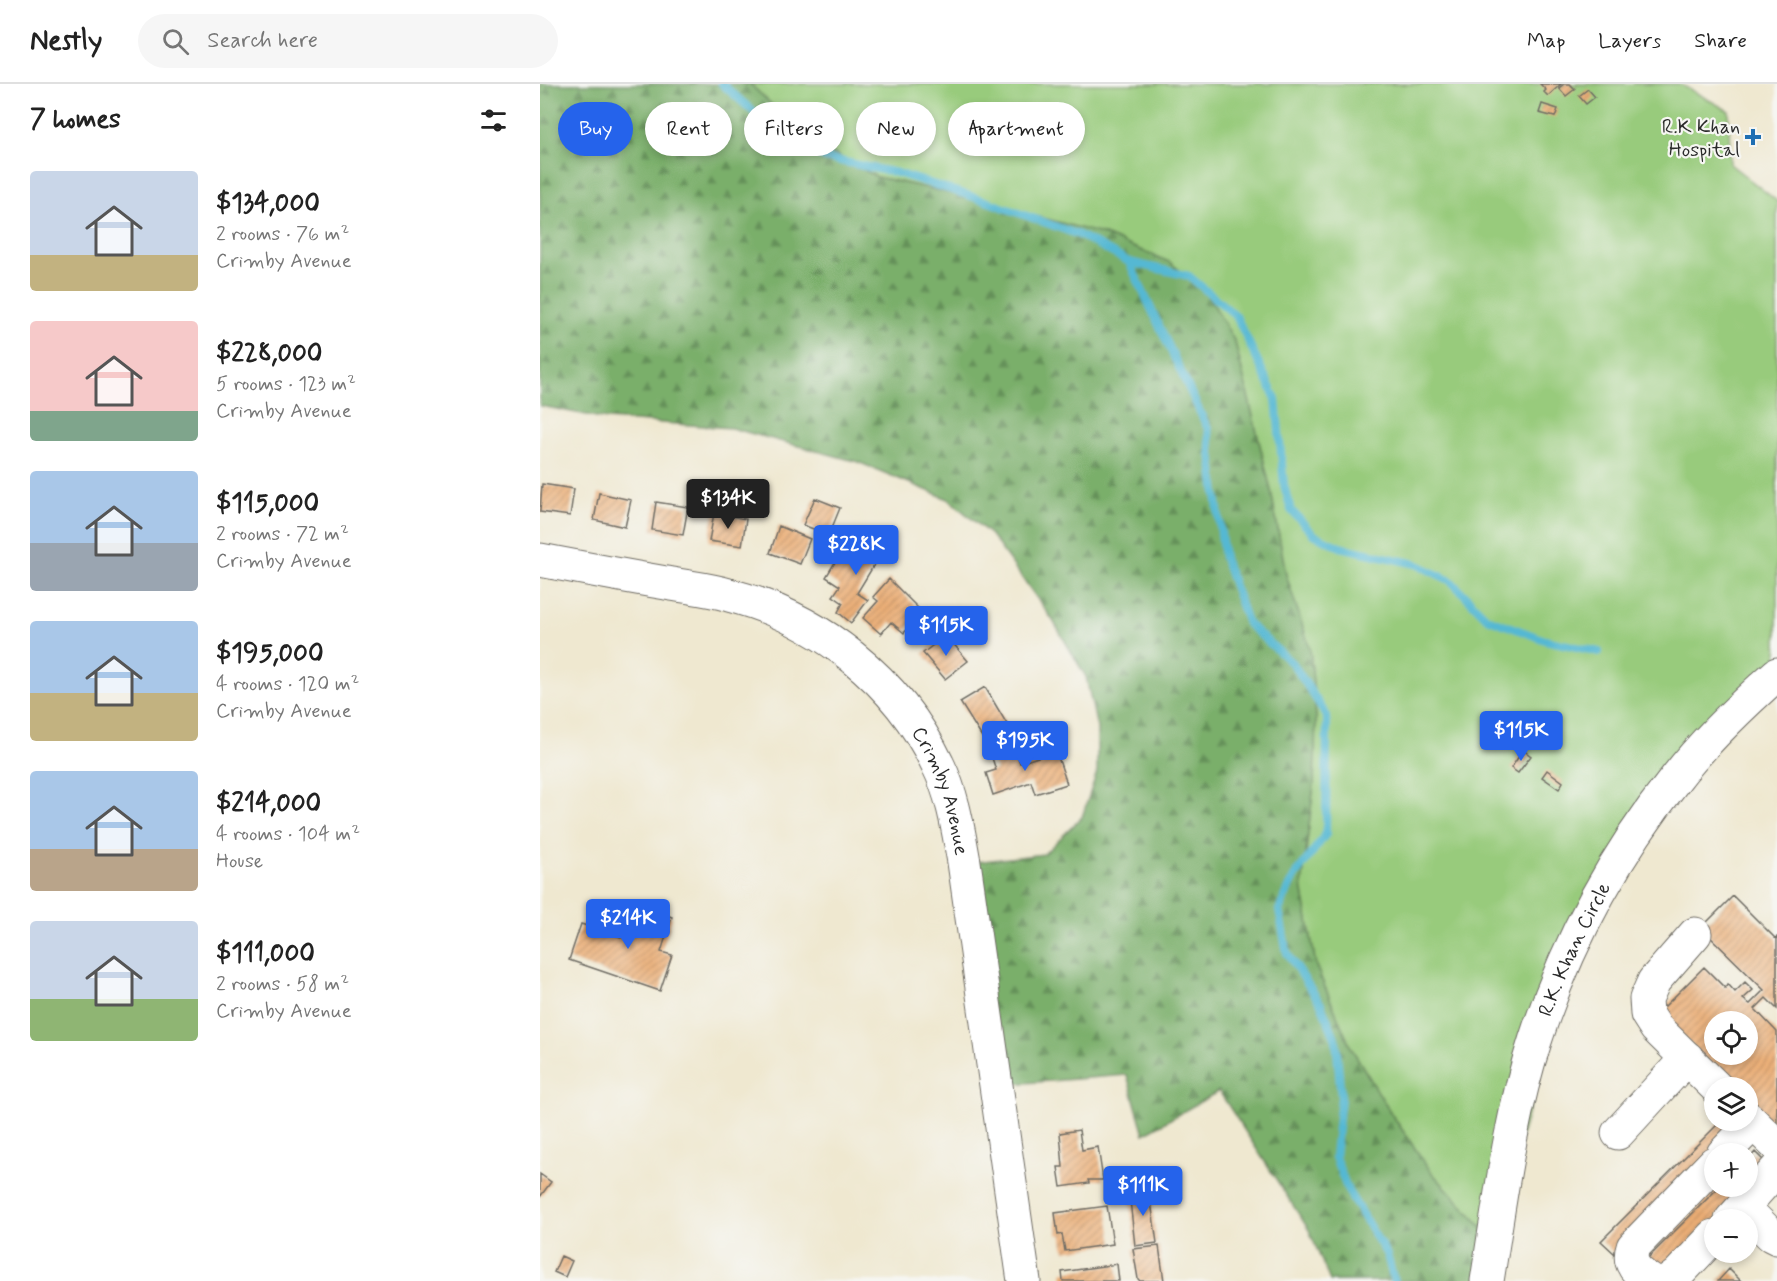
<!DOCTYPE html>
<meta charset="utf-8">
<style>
body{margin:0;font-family:Mynerve,sans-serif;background:#f6f6f6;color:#222;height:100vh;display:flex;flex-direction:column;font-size:22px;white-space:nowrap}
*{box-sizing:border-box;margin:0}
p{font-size:20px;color:#767676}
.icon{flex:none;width:33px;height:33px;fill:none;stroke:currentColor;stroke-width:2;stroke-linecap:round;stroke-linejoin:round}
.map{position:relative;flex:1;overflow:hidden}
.side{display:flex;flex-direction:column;background:#fff;width:540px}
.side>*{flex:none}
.banner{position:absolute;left:18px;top:18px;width:570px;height:54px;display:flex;gap:12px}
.tools{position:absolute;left:1164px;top:927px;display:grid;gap:12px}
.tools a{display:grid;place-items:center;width:54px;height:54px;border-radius:50%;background:#fff;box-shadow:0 3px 9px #0003;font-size:30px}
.price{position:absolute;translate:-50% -51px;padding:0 14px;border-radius:6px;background:#2563eb;color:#fff;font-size:20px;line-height:39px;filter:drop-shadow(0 2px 3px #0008)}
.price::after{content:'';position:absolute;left:50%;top:36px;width:18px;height:14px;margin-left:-9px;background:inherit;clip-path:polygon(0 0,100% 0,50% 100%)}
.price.current{background:#222;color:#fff}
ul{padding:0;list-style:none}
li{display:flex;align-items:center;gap:18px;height:150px;padding:0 30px}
li span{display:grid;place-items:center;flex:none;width:168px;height:120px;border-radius:6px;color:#555}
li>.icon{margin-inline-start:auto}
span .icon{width:72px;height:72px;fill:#fffc;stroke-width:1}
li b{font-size:26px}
h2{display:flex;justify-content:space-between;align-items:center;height:72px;padding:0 30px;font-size:26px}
.pill{padding:0 21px;border-radius:27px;background:#fff;box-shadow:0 3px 9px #0003;font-size:21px;line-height:54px}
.pill.current{background:#2563eb;color:#fff}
header{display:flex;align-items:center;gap:36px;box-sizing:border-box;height:84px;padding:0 30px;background:#fff;border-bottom:2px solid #e0e0e0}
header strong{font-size:28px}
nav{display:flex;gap:33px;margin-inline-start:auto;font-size:21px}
.search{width:420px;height:54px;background:#f6f6f6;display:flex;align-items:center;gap:15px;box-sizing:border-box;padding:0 21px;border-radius:33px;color:#767676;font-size:22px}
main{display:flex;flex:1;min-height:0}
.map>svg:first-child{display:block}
</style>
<header>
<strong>Nestly</strong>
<div class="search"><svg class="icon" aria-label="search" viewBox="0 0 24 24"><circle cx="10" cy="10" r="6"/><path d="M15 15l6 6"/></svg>Search here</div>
<nav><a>Map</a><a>Layers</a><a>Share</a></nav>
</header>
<main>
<section class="side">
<h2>7 homes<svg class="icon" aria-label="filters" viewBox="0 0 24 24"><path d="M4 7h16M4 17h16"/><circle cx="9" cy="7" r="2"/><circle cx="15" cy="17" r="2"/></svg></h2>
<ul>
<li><span style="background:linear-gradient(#c9d6e8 70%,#c2b280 0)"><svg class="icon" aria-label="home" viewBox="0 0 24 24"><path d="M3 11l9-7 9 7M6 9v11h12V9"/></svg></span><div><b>$134,000</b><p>2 rooms · 76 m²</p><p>Crimby Avenue</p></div></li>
<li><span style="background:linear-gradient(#f6c9c9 75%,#7fa58c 0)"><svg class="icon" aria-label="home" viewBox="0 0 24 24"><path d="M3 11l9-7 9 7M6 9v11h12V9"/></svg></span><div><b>$228,000</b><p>5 rooms · 123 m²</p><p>Crimby Avenue</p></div></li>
<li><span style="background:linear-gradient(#a9c7e8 60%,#9aa5b1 0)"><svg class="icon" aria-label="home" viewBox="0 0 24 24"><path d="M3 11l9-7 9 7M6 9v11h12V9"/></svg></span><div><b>$115,000</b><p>2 rooms · 72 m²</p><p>Crimby Avenue</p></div></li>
<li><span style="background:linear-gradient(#a9c7e8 60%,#c2b280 0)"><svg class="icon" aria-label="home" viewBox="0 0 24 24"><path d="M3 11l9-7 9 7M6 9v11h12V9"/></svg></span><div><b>$195,000</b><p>4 rooms · 120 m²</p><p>Crimby Avenue</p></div></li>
<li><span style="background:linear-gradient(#a9c7e8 65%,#b9a48a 0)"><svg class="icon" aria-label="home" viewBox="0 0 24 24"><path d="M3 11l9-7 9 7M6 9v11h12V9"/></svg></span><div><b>$214,000</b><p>4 rooms · 104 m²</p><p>House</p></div></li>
<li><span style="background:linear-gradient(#c9d6e8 65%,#8fb573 0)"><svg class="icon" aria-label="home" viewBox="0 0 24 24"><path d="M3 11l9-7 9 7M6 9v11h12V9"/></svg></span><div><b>$111,000</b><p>2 rooms · 58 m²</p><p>Crimby Avenue</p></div></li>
</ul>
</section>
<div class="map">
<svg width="1237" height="1197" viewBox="0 0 1237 1197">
<defs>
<pattern id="forest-firs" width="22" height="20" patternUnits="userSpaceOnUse" patternTransform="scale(1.5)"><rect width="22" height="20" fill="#7aaf6b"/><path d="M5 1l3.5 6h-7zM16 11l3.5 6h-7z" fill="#648f58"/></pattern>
<pattern id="building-hatch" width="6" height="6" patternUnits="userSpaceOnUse" patternTransform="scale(1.5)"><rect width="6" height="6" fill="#ebad75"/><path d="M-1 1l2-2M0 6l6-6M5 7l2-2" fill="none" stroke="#bf8d60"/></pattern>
</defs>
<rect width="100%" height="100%" fill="#f6f6f2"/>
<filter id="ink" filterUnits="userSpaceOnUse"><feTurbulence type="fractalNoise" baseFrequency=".0167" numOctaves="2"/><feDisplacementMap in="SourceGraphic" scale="12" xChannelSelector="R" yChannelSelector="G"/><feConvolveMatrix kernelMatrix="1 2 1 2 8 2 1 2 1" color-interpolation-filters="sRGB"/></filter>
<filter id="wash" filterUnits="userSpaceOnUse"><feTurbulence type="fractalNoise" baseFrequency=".008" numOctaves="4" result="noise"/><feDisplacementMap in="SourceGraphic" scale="24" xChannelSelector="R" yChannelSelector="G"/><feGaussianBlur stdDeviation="1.35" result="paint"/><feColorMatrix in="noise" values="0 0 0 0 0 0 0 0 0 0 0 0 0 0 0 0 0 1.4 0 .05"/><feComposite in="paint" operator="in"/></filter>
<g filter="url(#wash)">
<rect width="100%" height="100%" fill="#efe8d0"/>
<!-- grass -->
<path fill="#98cb7b" stroke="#627b53" stroke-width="1.5" d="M210 0H1140L1189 27 1190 80 1237 117V588L1051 817 951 1152 891 1088 852 1031 810 962 776 882 762 802 774 699 776 633 770 565 746 491 731 407 695 258 665 206 629 178 418 111 337 93 270 57Z"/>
<!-- forest -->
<path fill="url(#forest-firs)" stroke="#526d4b" stroke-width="1.5" d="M0 0H210L270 57 337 93 418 111 562 150 629 178 665 206 695 258 731 407 746 491 770 565 776 633 774 699 762 802 776 882 810 962 852 1031 891 1088 951 1152 945 1197H790L769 1146 679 1007 604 1050 587 991 459 1001 427 779 504 770 542 733 557 688V644L546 593 512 535 451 451 408 415 318 378 191 344 67 335 0 322Z"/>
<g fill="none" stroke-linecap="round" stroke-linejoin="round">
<!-- stream -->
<path stroke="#54b8d3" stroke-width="8" d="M182 0 233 45 285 74 357 89 443 116 539 151 589 178 649 192 696 232 736 315 744 401 751 426 773 450 800 463 876 480 911 497 947 534 1005 556 1059 568
M589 178 668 345 684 474 708 540 753 580 787 632 786 750 754 793 739 826 747 869 781 920 796 956 801 1013 795 1073 808 1107 847 1171 854 1197"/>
</g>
<g id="blocks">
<!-- building -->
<path fill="url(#building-hatch)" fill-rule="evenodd" d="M1000 0H1021L1008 12 1004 8 1006 6Z
M1024 0H1030L1035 5 1026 12 1019 4Z
M1048 5 1055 13 1046 20 1039 12Z
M1002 20 1018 25 1015 33 999 29Z
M2 400 34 405 30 432 0 428Z
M59 409 91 416 85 443 54 436Z
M275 414 300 424 289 451 263 441Z
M116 418 148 423 143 451 112 446Z
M174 429 206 435 202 462 169 457Z
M239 442 270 455 260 480 230 469Z
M331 449 351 461 344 473 340 471 317 509 328 516 311 539 298 528 303 519 293 512 300 502 286 493 300 470 314 478Z
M349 495 382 528 364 549 351 538 341 550 323 534 338 517 333 513Z
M406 551 428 577 405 595 383 569Z
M445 603 471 647 445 658 420 618Z
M475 663 480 679 516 667 527 700 495 710 491 698 453 711 446 689 456 686 451 671Z
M983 666 991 672 978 689 971 684Z
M1007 686 1023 698 1019 705 1002 693Z
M1193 812 1235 854 1237 853V925L1226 914 1215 925 1237 948V1046L1208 1017V1004H1194L1119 928 1164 883 1185 904 1188 900 1195 908 1205 898 1213 906 1203 915 1210 920 1224 906 1161 844ZM1174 938H1208V970H1174Z
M102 822 132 833 121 868 132 871 120 907 29 876 41 840 90 856Z
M1181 1037 1195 1051 1075 1170 1061 1157Z
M539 1046 542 1066 558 1063 563 1096H548L549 1099 521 1103 518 1083H523L520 1049Z
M1215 1068 1230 1083 1116 1195 1102 1180 1180 1102H1208V1076Z
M0 1090 11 1098 0 1113Z
M609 1104 617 1159 595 1162 589 1107Z
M567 1122 573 1160 525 1167 522 1150 518 1151 515 1129Z
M619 1162 624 1197H600L598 1195 593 1165Z
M21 1172 32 1177 25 1193 14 1188Z
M577 1180 579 1197H523L522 1188Z
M1189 1185 1201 1197H1178Z"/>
</g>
</g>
<g filter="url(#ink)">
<use href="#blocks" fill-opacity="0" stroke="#706d65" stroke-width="1.5"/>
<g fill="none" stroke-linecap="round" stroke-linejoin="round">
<defs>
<g id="minor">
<path id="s1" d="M0 476C42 484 84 492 126 499 147 503 168 505 189 511 279 534 358 596 398 681 413 711 418 745 424 778L484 1197"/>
<path d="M1155 850 1114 897 1106 915 1107 930 1116 944 1177 1004"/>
<path d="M1208 1034 1237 1062"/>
<path d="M1078 1049 1147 974"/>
<path d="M1183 1070 1213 1039"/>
<path d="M1203 1123 1231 1151 1237 1154"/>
<path d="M1191 1136 1237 1085"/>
<path id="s2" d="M947 1197C960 1117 970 1034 995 957 1026 861 1074 772 1136 694 1165 656 1201 622 1237 590"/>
<path d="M1111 1197C1097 1188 1087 1180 1093 1163L1174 1079"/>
<path d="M1129 1197 1137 1191 1174 1152"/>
</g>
</defs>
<!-- minor casing -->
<use href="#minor" stroke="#706d65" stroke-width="35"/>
<!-- minor -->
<use href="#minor" stroke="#fff" stroke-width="33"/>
</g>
</g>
<!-- markers -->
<path fill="#1f6fb2" stroke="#f6f6f2" stroke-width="2" d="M1210 44h6v6h6v6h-6v6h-6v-6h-6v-6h6z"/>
<g text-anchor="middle" stroke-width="4.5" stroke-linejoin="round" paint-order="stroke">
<!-- poi labels -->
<g font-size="20" fill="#2b2b2b" stroke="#f6f6f2" text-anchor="end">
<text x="1200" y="49">R.K Khan<tspan x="1200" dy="23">Hospital</tspan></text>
</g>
<!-- street labels -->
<g font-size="20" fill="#2b2b2b" stroke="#f6f6f2">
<text dy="7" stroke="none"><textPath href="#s1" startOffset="496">Crimby Avenue</textPath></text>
<text dy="7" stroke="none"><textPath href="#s2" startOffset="345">R.K. Khan Circle</textPath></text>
</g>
</g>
</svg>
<div class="tools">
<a><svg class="icon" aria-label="locate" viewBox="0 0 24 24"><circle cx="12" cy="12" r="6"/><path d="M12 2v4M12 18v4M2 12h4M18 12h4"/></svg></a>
<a><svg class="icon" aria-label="layers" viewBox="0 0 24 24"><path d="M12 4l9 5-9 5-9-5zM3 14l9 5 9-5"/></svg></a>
<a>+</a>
<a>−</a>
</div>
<b class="price current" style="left:188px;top:446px">$134K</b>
<b class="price" style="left:316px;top:492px">$228K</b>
<b class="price" style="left:406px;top:573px">$115K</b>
<b class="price" style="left:981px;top:678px">$115K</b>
<b class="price" style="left:485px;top:688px">$195K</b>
<b class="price" style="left:88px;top:866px">$214K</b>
<b class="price" style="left:603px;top:1133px">$111K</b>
<div class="banner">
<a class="pill current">Buy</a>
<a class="pill">Rent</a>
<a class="pill">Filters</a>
<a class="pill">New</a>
<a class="pill">Apartment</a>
</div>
</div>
</main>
